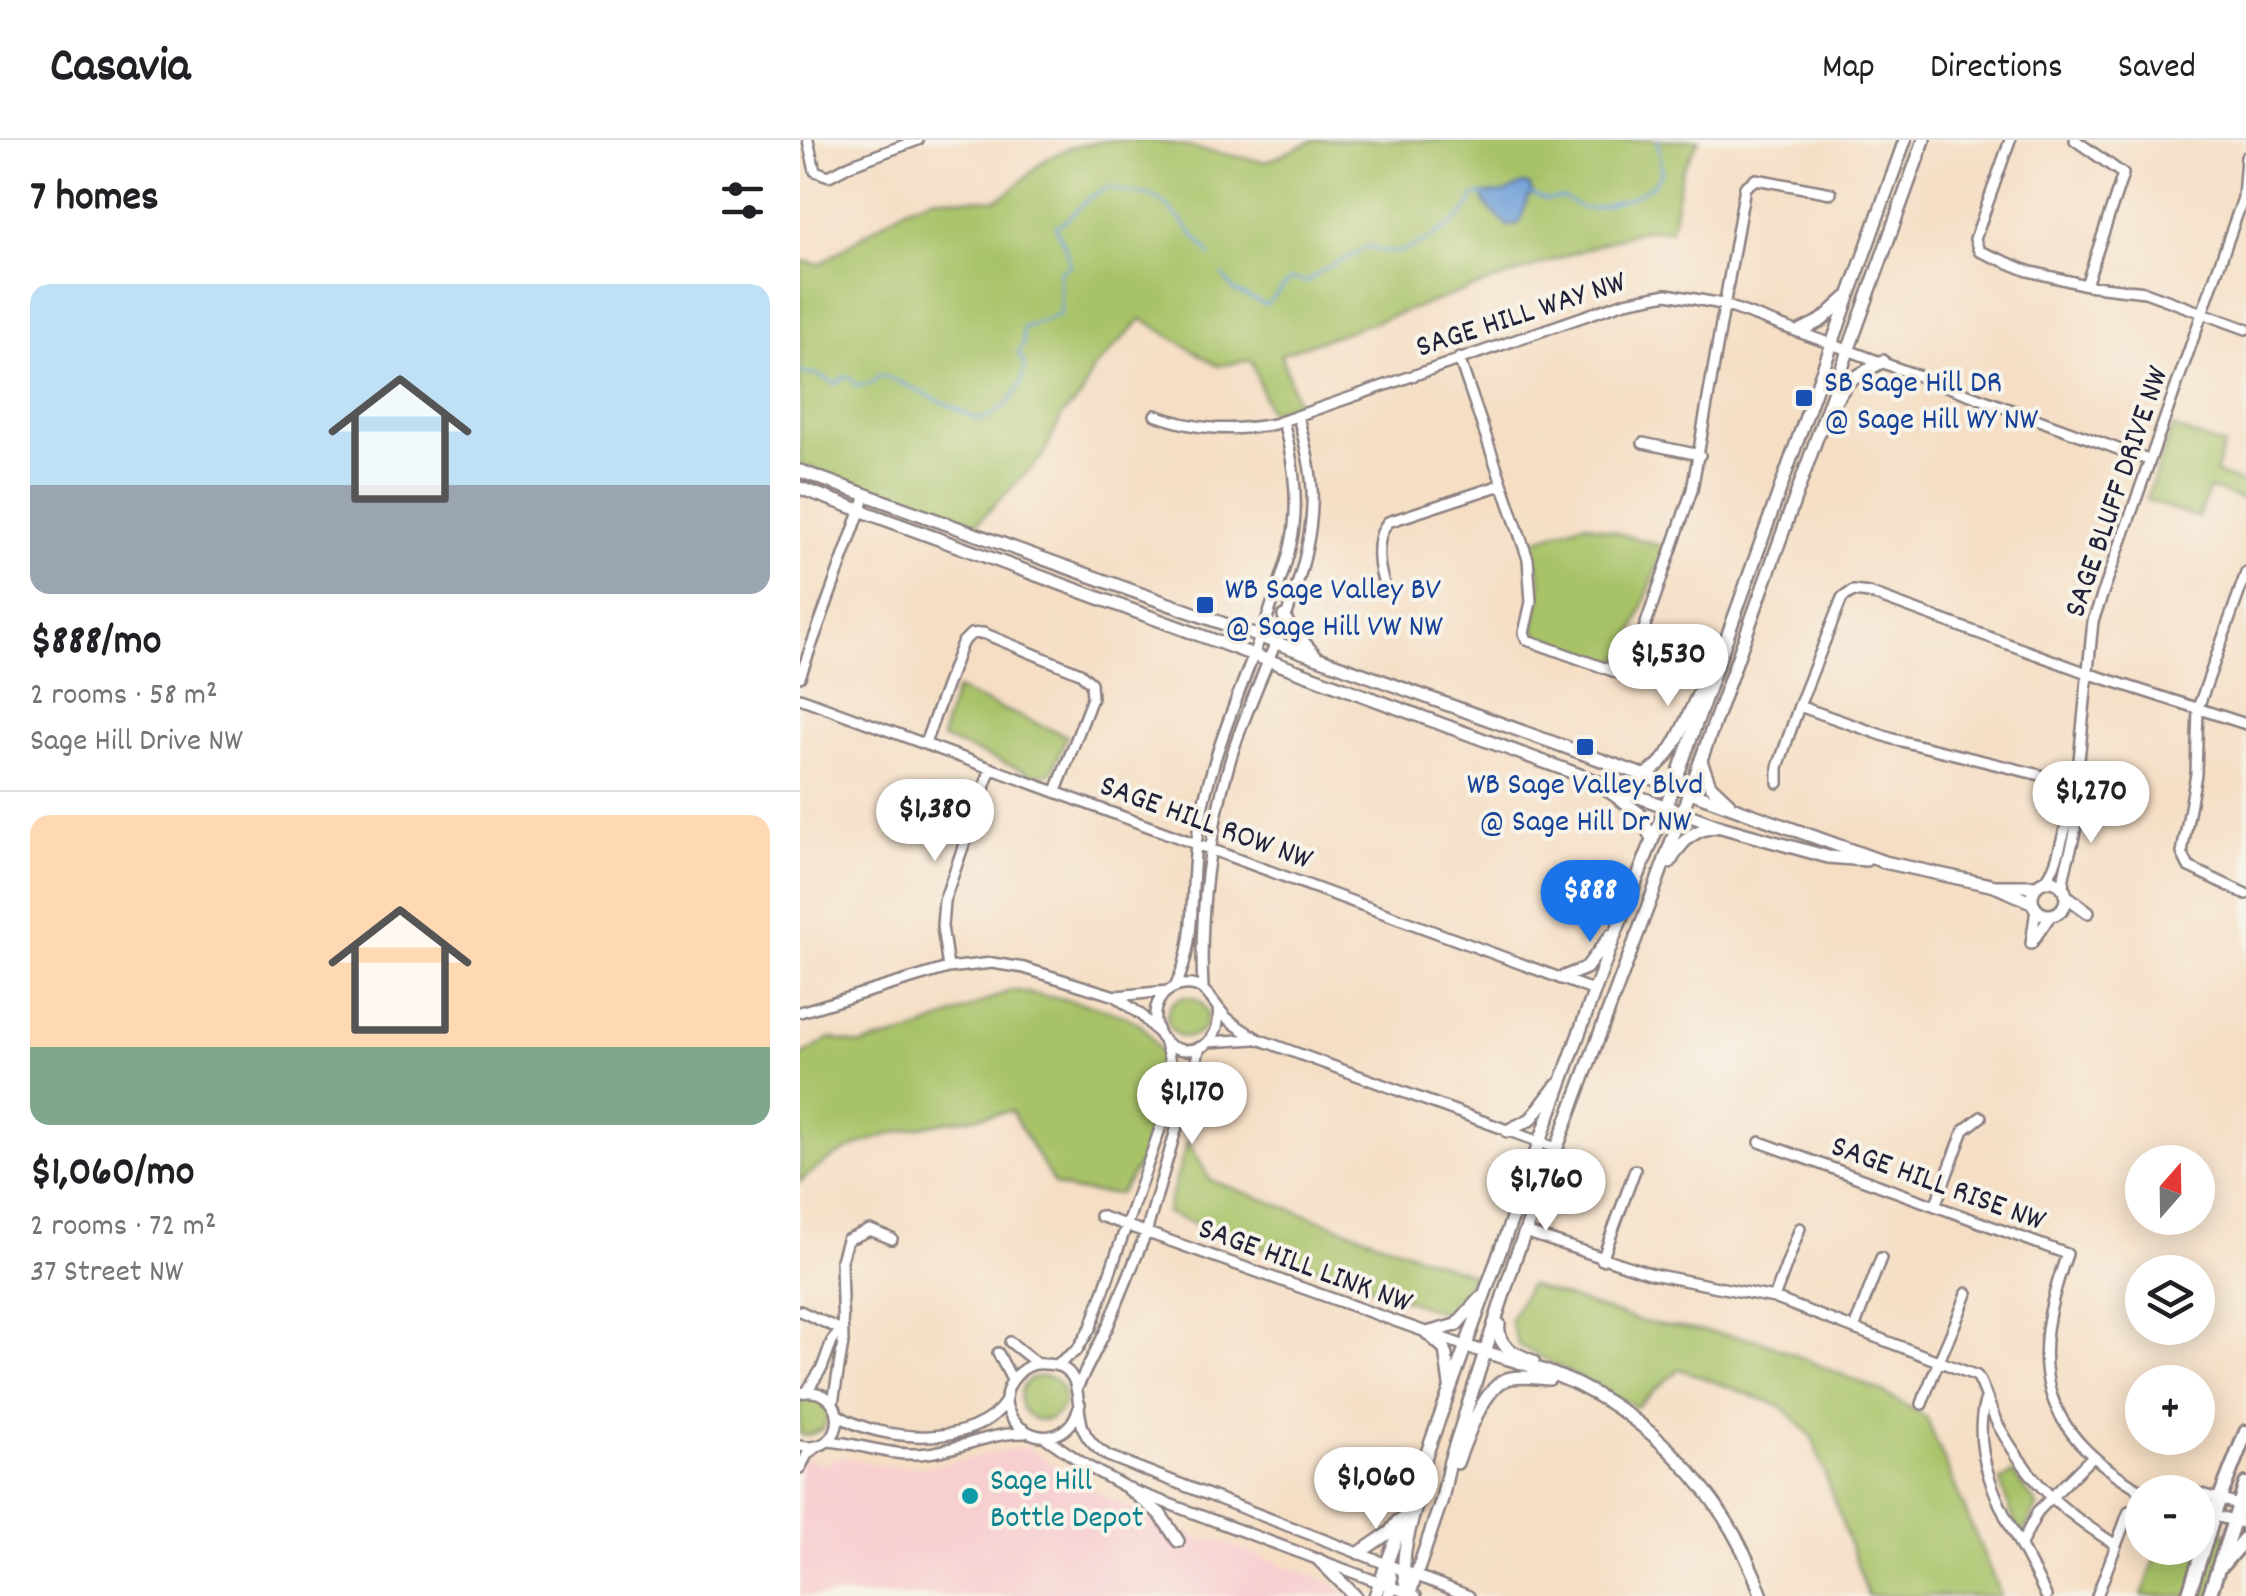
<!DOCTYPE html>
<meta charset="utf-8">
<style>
body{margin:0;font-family:Dekko,sans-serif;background:#f2f2f2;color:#202124;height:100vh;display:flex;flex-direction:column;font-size:38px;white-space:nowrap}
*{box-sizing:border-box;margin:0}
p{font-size:32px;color:#757577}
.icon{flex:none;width:55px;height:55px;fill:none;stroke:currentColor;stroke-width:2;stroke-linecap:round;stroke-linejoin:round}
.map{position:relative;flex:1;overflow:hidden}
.sheet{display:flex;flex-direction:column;background:#fff;width:800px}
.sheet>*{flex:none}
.needle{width:65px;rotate:20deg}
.buttons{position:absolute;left:1325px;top:1005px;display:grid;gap:20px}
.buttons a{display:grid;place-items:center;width:90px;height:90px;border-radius:50%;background:#fff;box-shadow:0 5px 25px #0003;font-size:50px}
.price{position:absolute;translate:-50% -85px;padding:0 22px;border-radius:35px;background:#fff;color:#222;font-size:32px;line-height:65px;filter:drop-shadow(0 2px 5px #0008)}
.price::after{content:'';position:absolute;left:50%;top:60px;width:30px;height:22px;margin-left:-15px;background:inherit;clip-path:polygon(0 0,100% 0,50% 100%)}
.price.active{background:#1a73e8;color:#fff}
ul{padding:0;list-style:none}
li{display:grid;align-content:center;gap:20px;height:530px;padding:0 30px}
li+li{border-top:2px solid #e0e0e0}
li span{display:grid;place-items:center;height:310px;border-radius:20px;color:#555}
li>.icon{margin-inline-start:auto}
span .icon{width:180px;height:180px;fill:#fffc;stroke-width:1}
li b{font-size:42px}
h2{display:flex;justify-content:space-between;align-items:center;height:120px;padding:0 30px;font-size:42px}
header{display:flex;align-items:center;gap:60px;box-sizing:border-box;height:140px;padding:0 50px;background:#fff;border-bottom:2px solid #e0e0e0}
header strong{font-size:48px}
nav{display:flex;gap:55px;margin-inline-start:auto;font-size:35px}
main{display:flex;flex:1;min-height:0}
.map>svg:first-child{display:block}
</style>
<header>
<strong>Casavia</strong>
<nav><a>Map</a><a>Directions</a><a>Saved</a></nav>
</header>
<main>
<section class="sheet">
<h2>7 homes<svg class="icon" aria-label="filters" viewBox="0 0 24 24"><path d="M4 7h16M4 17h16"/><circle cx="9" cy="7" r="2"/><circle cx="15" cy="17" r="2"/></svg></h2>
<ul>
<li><span style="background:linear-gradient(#bfe0f5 65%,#9aa5b1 0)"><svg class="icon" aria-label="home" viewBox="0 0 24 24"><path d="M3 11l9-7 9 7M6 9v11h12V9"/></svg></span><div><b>$888/mo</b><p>2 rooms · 58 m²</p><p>Sage Hill Drive NW</p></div></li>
<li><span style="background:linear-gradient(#ffd9b3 75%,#7fa58c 0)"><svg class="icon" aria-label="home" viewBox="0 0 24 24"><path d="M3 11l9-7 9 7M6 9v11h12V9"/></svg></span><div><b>$1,060/mo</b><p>2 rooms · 72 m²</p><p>37 Street NW</p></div></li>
</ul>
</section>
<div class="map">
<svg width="1446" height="1456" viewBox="0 0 1446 1456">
<rect width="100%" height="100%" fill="#f7f3e8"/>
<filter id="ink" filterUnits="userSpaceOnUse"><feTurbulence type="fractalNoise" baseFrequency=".01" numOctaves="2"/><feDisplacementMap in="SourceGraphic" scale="20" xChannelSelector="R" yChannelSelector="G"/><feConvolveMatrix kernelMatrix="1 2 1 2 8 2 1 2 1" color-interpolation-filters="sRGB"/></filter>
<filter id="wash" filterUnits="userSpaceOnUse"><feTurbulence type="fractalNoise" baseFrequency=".0048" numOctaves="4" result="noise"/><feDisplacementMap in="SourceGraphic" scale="40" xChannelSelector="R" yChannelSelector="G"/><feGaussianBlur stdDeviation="2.25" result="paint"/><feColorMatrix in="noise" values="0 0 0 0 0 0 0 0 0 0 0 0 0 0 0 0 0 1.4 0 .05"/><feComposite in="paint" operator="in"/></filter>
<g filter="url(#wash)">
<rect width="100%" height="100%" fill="#f5dec4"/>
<!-- built -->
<path fill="#f7cfd1" d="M226 1307 308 1358 407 1401 413 1399 534 1444 548 1456H0V1316L24 1325 31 1319 42 1317 76 1325 123 1328Z"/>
<!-- green -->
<path fill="#a8c268" stroke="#657252" stroke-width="2.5" d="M309 0H351L466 22 514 0H899L882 31 871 90H841L481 214 497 263 469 273 451 220 418 226 342 179 292 231 281 257 262 275 243 316 172 388 0 324V121L20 124 105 68 133 57 195 60 210 52 243 21 269 8Z
M1372 287 1424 306 1415 333 1446 344V361L1409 348 1398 378 1346 360Z
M784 383 865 407 825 515 815 523 739 496 734 489 741 442 732 401Z
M156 550 267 596 251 633 236 635 142 599 144 585Z
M212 850C252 859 302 862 338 883 347 889 351 898 357 907 389 954 346 1015 319 1054L273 1051 254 1044 211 971C137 985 58 989 0 1042V917L30 898 60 905 111 893Z
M367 877a20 20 0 1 1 40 0a20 20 0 1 1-40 0Z
M388 1000 410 1040 673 1135 671 1139 646 1174 366 1073Z
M729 1145 842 1182 959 1200 1079 1250 1126 1277 1201 1456H1068L1012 1297 983 1267 879 1229 836 1267 718 1205 710 1180Z
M220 1258a22 22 0 1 1 44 0a22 22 0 1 1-44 0Z
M12 1258 23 1265 28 1277 23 1289 7 1296 0 1294V1260Z
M1212 1333 1238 1366 1220 1397 1200 1342Z
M1398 1383 1446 1401V1406L1425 1437 1420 1456H1342L1359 1408H1398Z"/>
<!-- water -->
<path fill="#6d9fd8" stroke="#48608a" stroke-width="2.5" d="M722 44 729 45 733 54 728 57 720 83 708 86 685 64 683 54 705 53Z"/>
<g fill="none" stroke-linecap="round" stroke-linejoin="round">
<!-- stream -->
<path stroke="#6d9fd8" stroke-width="2.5" d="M732 54 747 60 764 58 781 68 792 69 830 58 853 45 862 32 858 0
M422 134 434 151 466 165 491 139 507 142C525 125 547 120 568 107 578 110 589 114 599 112 620 107 673 76 673 56L685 54
M0 230 7 235 13 233 36 244 44 237 51 238 56 246 73 243 78 235 95 240 180 280C204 272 224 251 225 224L218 213 223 206V188L261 174 259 132 270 125 265 106 255 86C277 77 283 55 311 47 326 55 344 51 356 58 369 65 402 104 411 116"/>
</g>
</g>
<g filter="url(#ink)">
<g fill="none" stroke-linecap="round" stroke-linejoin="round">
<defs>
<path id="minor" d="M8 0 15 31 29 36 50 25 118 0
M1210 0 1175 99 1179 111 1228 131 1286 145 1345 152 1446 189
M1275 0 1323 34 1286 145
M659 218 728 419 731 462 724 493 727 500 821 534 832 524 892 350 945 47 956 39 1031 53
M355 275C395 290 432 292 474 284L825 162 867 154 922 164 1348 320
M843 303 900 315
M1446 433 1398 568 1396 634 1382 713 1389 727 1446 754
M586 449C578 430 574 398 588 382L701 345
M0 537 66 355
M0 558 795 851
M125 603 162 503 171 494 183 493 280 533 291 543 292 558 256 651
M978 643V627L999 566
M1277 644 1093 599 999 566 1042 458 1053 451 1069 453 1287 533 1446 584
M1245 741C1262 721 1259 692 1274 670
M1263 748C1263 722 1281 695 1274 670L1293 481 1443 58 1446 17
M1236 769 1231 804 1251 775
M148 828 142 786 144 761 191 628
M375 847C397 805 390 751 396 705 406 621 444 546 471 467 480 441 491 413 494 386 498 350 492 316 483 281
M403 849C399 775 409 692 430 621 454 539 509 452 512 366 514 336 505 305 498 276
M316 856 368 851
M418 868C421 890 410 911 385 910 349 908 343 855 379 846 405 839 411 862 426 877 435 886 447 892 458 899L756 1008
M0 872 148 828 192 823 224 828 315 856 341 875 357 892
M408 902 455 899
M960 1002 1267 1114C1227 1224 1237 1291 1344 1352
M1135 1066 1164 990 1181 977
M300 1076 668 1207
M725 1092 852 1134 974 1158 1177 1236C1184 1246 1190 1270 1198 1285 1232 1345 1258 1368 1316 1405
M802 1120 835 1030
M974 1158 1000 1088
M0 1171 41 1190
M1054 1189 1081 1118
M210 1202 238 1224
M198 1213 212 1240
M256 1225 277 1210 291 1187 370 960 375 940 365 903
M278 1246 308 1186 346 1093 400 907
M7 1251 22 1228 32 1201 41 1190
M0 1253C50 1243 50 1316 0 1306
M1185 1261C1166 1329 1220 1397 1246 1456
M33 1263 43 1203 41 1120 47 1100 70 1090 92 1099
M280 1264C262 1332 176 1278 217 1235 224 1227 234 1223 244 1224 286 1224 274 1262 283 1288 287 1300 297 1309 308 1316L669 1456
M1122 1264C1135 1226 1154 1191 1167 1153
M38 1275C80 1302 176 1309 206 1261
M246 1298 287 1326 329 1349 616 1456
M28 1301C57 1303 86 1315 115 1314 154 1313 188 1292 225 1293
M0 1328 8 1313 17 1307
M1338 1350 1362 1343 1395 1352
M1398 1353 1446 1367
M1398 1372 1446 1384
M1220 1406 1238 1371 1292 1317
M1297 1456 1329 1371"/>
<path id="tertiary" d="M1000 191 1022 180 1046 158
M1031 267 1049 241 1083 221
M0 331 1084 722 1195 746H1237
M0 348 921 687 1028 717 1066 720
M484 476 491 489 516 516
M901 621 910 645 929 663
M843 637C879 614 883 581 903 545
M806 649 839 673 852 699
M870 722C881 702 893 689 916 687
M1232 758a17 17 0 1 1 34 0a17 17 0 1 1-34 0Z
M1199 748 1233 763
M1265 755 1288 772
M761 838 786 828 811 795
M707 991 731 979 756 946
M699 1184C696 1207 715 1214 733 1221
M627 1193 656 1185 680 1158
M627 1193 645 1209 650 1245
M668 1207C704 1218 744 1228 778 1245 864 1288 931 1366 962 1456
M657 1323C666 1300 683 1248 707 1239 720 1235 736 1238 749 1239
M329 1349 360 1374 378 1401
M559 1413 590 1392 598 1381
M519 1420 555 1456
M587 1423 591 1439 589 1456
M609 1454C594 1421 615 1374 623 1342
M575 1456 813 800 873 648 1105 0
M609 1456 642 1359 650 1321 716 1116 853 753 1124 0"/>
<path id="secondary" d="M1421 1426 1446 1397
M1388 1456 1419 1360 1446 1292
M1409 1456 1446 1344"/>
</defs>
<!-- minor casing -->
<use href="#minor" stroke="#8c8080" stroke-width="14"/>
<!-- tertiary casing -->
<use href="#tertiary" stroke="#8c8080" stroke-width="16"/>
<!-- secondary casing -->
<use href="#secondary" stroke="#8c8080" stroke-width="18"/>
<!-- minor -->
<use href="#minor" stroke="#fff" stroke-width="9"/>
<!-- tertiary -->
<use href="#tertiary" stroke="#fff" stroke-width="11"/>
<!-- secondary -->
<use href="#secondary" stroke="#fff" stroke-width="12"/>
</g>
</g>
<!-- markers -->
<g fill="#1a4fb4" stroke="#f7f3e8" stroke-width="4">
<rect x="994" y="248" width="20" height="20" rx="5"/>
<rect x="395" y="455" width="20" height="20" rx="5"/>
<rect x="775" y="597" width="20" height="20" rx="5"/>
</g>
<circle fill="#0f9aa8" stroke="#f7f3e8" stroke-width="4" cx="170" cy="1356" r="10"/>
<g text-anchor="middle" stroke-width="8" stroke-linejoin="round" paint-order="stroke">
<!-- street labels -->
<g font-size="32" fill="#22223b" stroke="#f7f3e8">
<text transform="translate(720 172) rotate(-18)" y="11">SAGE HILL WAY NW</text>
<text transform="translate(1314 351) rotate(-71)" y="11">SAGE BLUFF DRIVE NW</text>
<text transform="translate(407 680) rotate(20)" y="11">SAGE HILL ROW NW</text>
<text transform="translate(1139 1041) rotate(20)" y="11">SAGE HILL RISE NW</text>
<text transform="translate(506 1123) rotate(20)" y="11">SAGE HILL LINK NW</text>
</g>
<!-- transit labels -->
<g font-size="32" fill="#164399" stroke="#f7f3e8" text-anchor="start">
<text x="1024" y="251">SB Sage Hill DR<tspan x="1024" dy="37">@ Sage Hill WY NW</tspan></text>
<text x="425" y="458">WB Sage Valley BV<tspan x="425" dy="37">@ Sage Hill VW NW</tspan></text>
<text x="785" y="653" text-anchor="middle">WB Sage Valley Blvd<tspan x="785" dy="37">@ Sage Hill Dr NW</tspan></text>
</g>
<!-- culture labels -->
<g font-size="32" fill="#0d838f" stroke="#f7f3e8" text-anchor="start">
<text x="190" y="1349">Sage Hill<tspan x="190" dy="37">Bottle Depot</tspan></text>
</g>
</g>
</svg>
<div class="buttons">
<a><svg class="needle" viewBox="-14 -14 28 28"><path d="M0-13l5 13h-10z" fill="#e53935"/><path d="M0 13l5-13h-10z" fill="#757577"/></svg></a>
<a><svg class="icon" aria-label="layers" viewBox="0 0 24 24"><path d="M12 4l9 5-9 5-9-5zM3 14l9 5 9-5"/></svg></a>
<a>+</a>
<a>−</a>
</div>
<b class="price" style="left:868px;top:569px">$1,530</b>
<b class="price" style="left:1291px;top:706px">$1,270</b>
<b class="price" style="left:135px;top:724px">$1,380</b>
<b class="price active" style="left:790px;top:805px">$888</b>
<b class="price" style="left:392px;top:1007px">$1,170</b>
<b class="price" style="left:746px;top:1094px">$1,760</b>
<b class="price" style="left:576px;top:1392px">$1,060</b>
</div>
</main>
